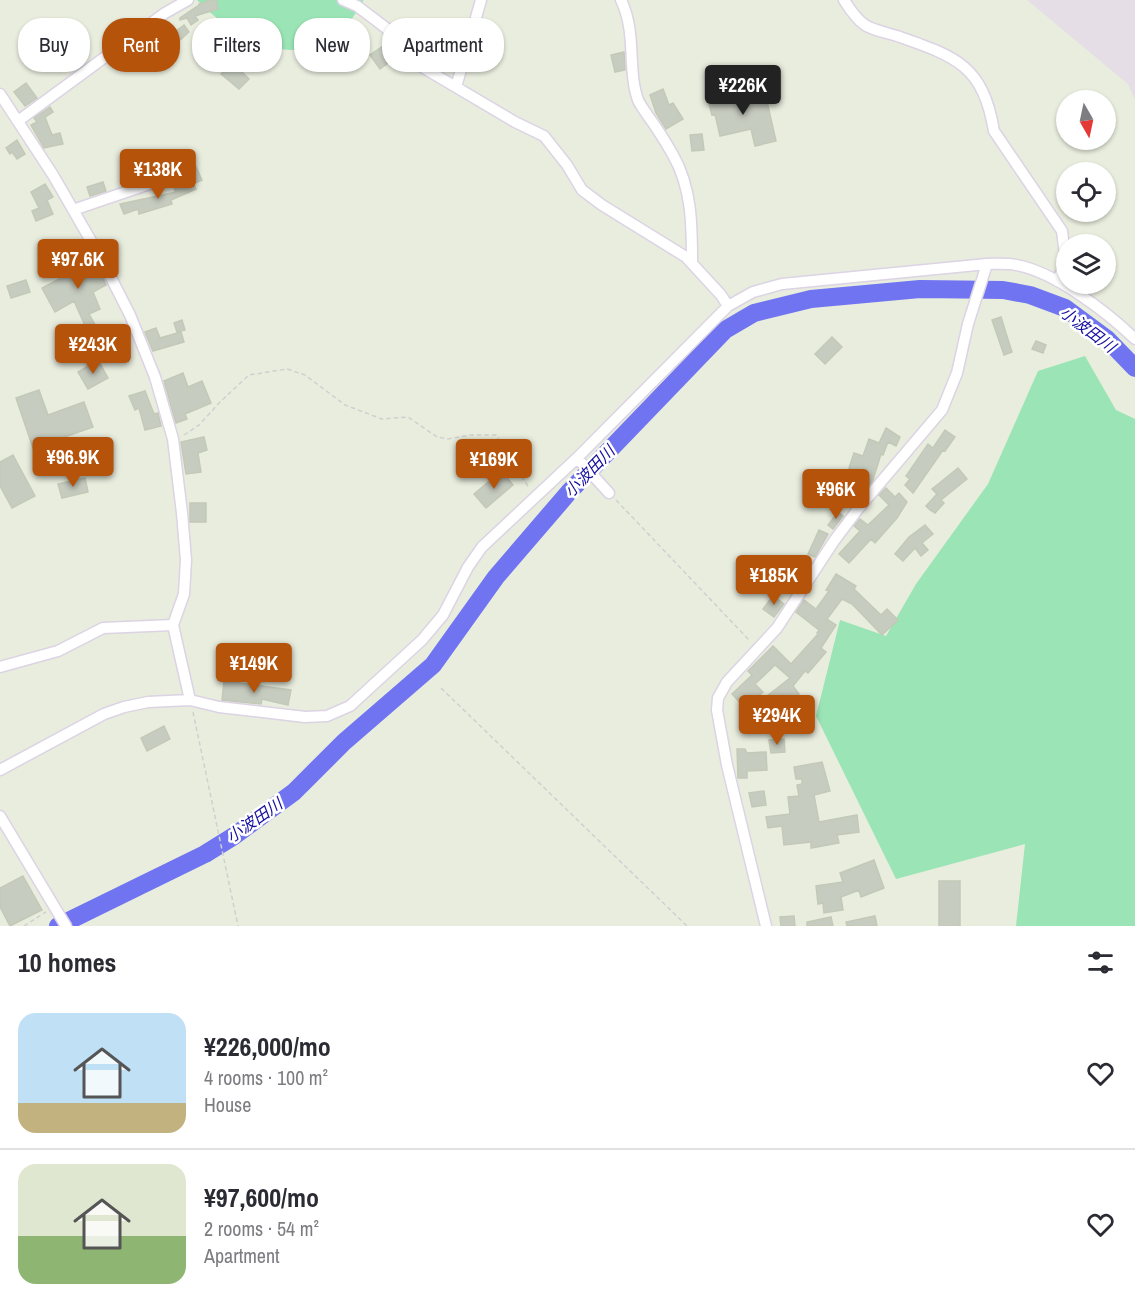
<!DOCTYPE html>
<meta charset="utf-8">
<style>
body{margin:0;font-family:"Archivo Narrow","Noto Sans JP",sans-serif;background:#f2f2f3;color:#2b2b33;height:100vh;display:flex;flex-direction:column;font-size:22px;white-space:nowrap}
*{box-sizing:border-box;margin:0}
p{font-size:20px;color:#7c7c81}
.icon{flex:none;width:33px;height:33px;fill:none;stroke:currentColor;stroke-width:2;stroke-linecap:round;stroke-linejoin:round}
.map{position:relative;height:926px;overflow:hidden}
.sheet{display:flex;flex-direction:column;background:#fff;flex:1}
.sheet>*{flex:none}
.banner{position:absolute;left:18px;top:18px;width:600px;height:54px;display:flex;gap:12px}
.needle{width:39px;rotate:171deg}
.tools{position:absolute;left:1056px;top:90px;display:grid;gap:12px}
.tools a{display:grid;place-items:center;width:60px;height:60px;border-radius:50%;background:#fff;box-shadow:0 2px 4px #0004;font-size:30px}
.price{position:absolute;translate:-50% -51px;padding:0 14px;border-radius:6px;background:#b45309;color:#fff;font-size:20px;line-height:39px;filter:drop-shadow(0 2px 3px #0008)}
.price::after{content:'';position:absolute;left:50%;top:36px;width:18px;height:14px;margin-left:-9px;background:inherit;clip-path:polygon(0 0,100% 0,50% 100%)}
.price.current{background:#222;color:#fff}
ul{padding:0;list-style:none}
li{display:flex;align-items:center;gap:18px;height:150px;padding:0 18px}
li+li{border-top:2px solid #e1e1e2}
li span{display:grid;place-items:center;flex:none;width:168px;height:120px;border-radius:18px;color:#555}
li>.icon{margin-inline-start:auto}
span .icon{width:72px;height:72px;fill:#fffc;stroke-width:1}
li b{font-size:26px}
h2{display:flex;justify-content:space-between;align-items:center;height:72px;padding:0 18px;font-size:26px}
.chip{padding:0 21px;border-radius:24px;background:#fff;box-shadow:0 2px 4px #0004;font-size:21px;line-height:54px}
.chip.current{background:#b45309;color:#fff}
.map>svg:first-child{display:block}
</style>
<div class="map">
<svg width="1135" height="926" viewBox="0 0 1135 926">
<rect width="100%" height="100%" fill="#e9edde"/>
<!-- industrial -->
<path fill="#e6dee6" d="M1027 0H1135V100L1128 84Z"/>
<!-- green -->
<path fill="#9ae4b5" d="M197 0H363V2C351 22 342 32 321 43 317 45 312 48 308 49 267 56 224 28 197 0Z
M1085 356 1116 410 1135 419V926H1016L1025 844 896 879 816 716 840 620 886 636 916 584 988 484 1038 371Z"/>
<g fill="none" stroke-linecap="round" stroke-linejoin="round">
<!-- river -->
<path stroke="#7074f0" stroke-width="18" d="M58 926 205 854 234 836 294 792 344 742 433 665 496 577 569 492 725 330 754 313 811 299 920 289 1003 290 1030 295 1065 308 1107 339 1135 368"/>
</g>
<!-- building -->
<path fill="#c7ccc0" stroke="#c3c9b7" stroke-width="1.5" d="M211 0H216L218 9 195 16 198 20 191 25 187 18 180 20V18L199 5V4Z
M184 25 189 32 166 53 159 44Z
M389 42 399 55 380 69 370 55Z
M624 52 625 70 615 72 611 55Z
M236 60 244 69 242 72 249 79 239 89 221 74Z
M26 83 37 98 25 106 14 92Z
M663 89 669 105 673 103 683 119 666 129 656 113 650 95Z
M734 89 737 100 765 93 776 141 755 146 751 129 720 136 715 114 712 115 707 96Z
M50 107 53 112 45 117 52 135 60 133 63 144 44 148 31 125 37 122 34 118Z
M702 134 704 150 692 151 690 135Z
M17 140 25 154 17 159 12 152 10 154 6 148Z
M192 158 202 180 195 183 185 161Z
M142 169 145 178 130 183 127 174Z
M192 180 196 189 171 200 172 204 139 214 138 209 124 214 120 204 176 192 174 188Z
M103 182 106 191 90 196 87 187Z
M45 184 53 197 47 200 53 214 36 221 32 211 39 208 31 192Z
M86 247 106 285 93 292 100 309 89 314 102 337 87 345 79 332 86 328 74 301 55 312 42 288 67 275 59 261Z
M26 280 30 292 11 298 7 286Z
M1001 317 1012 352 1004 355 992 320Z
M182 320 185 330 177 332 174 323Z
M156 328 160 338 181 332 184 342 153 351 145 332Z
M832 337 842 347 825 364 815 354Z
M1036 341 1046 345 1043 353 1032 349Z
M98 360 108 378 88 389 78 372Z
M183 373 188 387 202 381 211 403 185 414 187 419 176 423 164 381Z
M39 390 48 415 84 402 93 427 33 448 16 398Z
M145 391 154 414 158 413 161 426 145 430 139 408 135 410 129 396Z
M886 428 900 437 896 446 888 442 883 455 881 454 873 480 856 500 848 494 866 474 849 468 854 453 863 456 869 439 879 443Z
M945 430 955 437 945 451 943 450 913 493 905 485 910 479 906 476 928 444 933 448Z
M204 437 207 450 198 453 201 472 186 474 181 442Z
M13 455 35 496 12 508 0 486V462Z
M958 468 967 479 941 500 944 503 935 513 930 510 926 506 937 494 932 489Z
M501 471 513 485 486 508 474 494Z
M85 478 88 492 62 498 58 484Z
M886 488 895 497 899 493 907 502 897 518 875 543 871 539 849 563 839 554 860 531 854 526 860 519 868 525 889 505 879 495Z
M190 503H206V522H190Z
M838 512 843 516 833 529 828 525Z
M925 525 933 534 922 543 928 550 921 556 915 548 903 561 895 554 909 537Z
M819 530 828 534 815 557 808 554Z
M836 574 856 586 854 589 881 615 887 609 898 620 882 635 852 604 842 599 827 619 836 625 821 648 826 652 808 673 805 671 793 686 799 694 791 701 787 696 775 705 767 696 790 678 775 665 755 684 763 692 746 709 732 694 752 675 748 671 773 646 791 664 818 634 817 633 819 630 796 612 804 600 816 609 829 591 826 590Z
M773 596 784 604 774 617 763 609Z
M224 681 291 690 288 705 262 699 261 704 222 700Z
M164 726 170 739 147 751 141 738Z
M784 739 785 752 771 753 769 740Z
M737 749H745L747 753 766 752 767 770 747 771V778H738Z
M822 762 830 791 814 795 819 822 857 815 859 832 837 835 839 843 811 848V842L784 845 782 826 768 828 766 817 790 814 788 797 799 796 797 785 802 784V779H796L794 767Z
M764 791 766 805 752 807 749 793Z
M874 860 884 888 861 897 859 890 841 897 843 910 824 913 823 903 818 904 816 886 843 882 840 873Z
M23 876 42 910 10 926 0 907V888Z
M939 881H960V926H939Z
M794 916 795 926H781L780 917Z
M875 916 877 926H847L846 922Z
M831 917 833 926H807V922Z"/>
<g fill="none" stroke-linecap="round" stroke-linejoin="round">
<defs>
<path id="minor" d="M343 0 357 6 386 28 422 67 515 122 544 136 567 165 582 190 602 205 686 257 721 295 728 306
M621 0C637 33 627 69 638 100 640 105 645 111 648 116 657 128 665 141 673 155 692 188 692 226 692 263
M844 0C849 8 856 19 865 25 874 31 889 33 900 37 957 57 983 66 994 131L1062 231 1066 263 1057 281
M456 87 481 0
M0 94 53 175 102 260 130 315 155 377 173 439 182 513 186 560 184 594 173 625 190 700
M18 121 165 13 188 0
M73 210 176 175
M577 458 609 493
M0 667 58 651 103 628 173 625
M0 770 104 714 124 707 148 702 190 700 219 707 305 717 327 716 350 706 422 640 443 615 468 567 482 547 577 458 728 306 753 292 782 284 987 264C997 264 1006 263 1016 265 1055 272 1107 312 1135 339
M0 816 66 926
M766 926 727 765 717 710 718 698 727 682 777 628 834 541 858 509 942 410 957 373 968 324 987 264"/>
</defs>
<!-- minor casing -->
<use href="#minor" stroke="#dcd3e4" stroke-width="13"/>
<!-- path -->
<path stroke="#d0d0d0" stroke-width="1.5" stroke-dasharray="4.5 3" stroke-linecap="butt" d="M184 435 199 425 221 401 249 375 287 369 305 375 345 405 382 419 408 417 437 437 448 439 470 435H496L529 488
M616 500 749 640
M441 688 687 926
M193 712 238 926
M24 926 46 912"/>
<!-- minor -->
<use href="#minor" stroke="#fff" stroke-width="10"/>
</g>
<g text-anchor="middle" stroke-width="5" stroke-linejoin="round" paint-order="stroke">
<!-- water labels -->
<g font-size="16" font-style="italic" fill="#140c9e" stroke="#fff">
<text transform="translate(1088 329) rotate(37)" y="6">小波田川</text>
<text transform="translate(589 471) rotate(-46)" y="6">小波田川</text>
<text transform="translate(254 820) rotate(-35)" y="6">小波田川</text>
</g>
</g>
</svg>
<div class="tools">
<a><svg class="needle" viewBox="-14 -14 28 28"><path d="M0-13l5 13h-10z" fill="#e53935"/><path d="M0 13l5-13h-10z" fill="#7c7c81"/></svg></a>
<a><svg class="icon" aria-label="locate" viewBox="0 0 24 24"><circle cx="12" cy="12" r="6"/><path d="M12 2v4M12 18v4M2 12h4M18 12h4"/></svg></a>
<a><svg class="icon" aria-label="layers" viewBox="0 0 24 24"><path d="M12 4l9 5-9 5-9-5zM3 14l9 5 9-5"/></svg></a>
</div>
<b class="price current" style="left:743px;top:116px">¥226K</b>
<b class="price" style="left:158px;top:200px">¥138K</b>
<b class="price" style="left:78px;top:290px">¥97.6K</b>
<b class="price" style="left:93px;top:375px">¥243K</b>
<b class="price" style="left:73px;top:488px">¥96.9K</b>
<b class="price" style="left:494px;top:490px">¥169K</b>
<b class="price" style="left:836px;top:520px">¥96K</b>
<b class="price" style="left:774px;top:606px">¥185K</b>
<b class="price" style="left:254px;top:694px">¥149K</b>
<b class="price" style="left:777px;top:746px">¥294K</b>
<div class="banner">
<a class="chip">Buy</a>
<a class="chip current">Rent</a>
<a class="chip">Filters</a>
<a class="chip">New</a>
<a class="chip">Apartment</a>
</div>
</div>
<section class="sheet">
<h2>10 homes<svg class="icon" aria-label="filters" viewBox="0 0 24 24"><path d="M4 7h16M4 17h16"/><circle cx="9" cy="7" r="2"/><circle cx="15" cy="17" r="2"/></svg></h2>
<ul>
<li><span style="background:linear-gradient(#bfe0f5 75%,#c2b280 0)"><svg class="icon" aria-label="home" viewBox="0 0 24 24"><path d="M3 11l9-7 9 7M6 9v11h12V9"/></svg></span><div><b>¥226,000/mo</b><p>4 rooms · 100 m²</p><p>House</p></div><svg class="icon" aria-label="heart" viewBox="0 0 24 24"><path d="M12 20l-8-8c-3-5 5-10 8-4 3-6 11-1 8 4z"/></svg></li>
<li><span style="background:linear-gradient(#dfe7d0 60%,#8fb573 0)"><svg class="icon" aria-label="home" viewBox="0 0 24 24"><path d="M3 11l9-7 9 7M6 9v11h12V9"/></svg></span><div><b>¥97,600/mo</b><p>2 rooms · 54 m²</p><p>Apartment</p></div><svg class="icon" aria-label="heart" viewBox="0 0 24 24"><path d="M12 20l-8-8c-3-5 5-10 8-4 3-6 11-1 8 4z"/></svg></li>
</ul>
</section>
